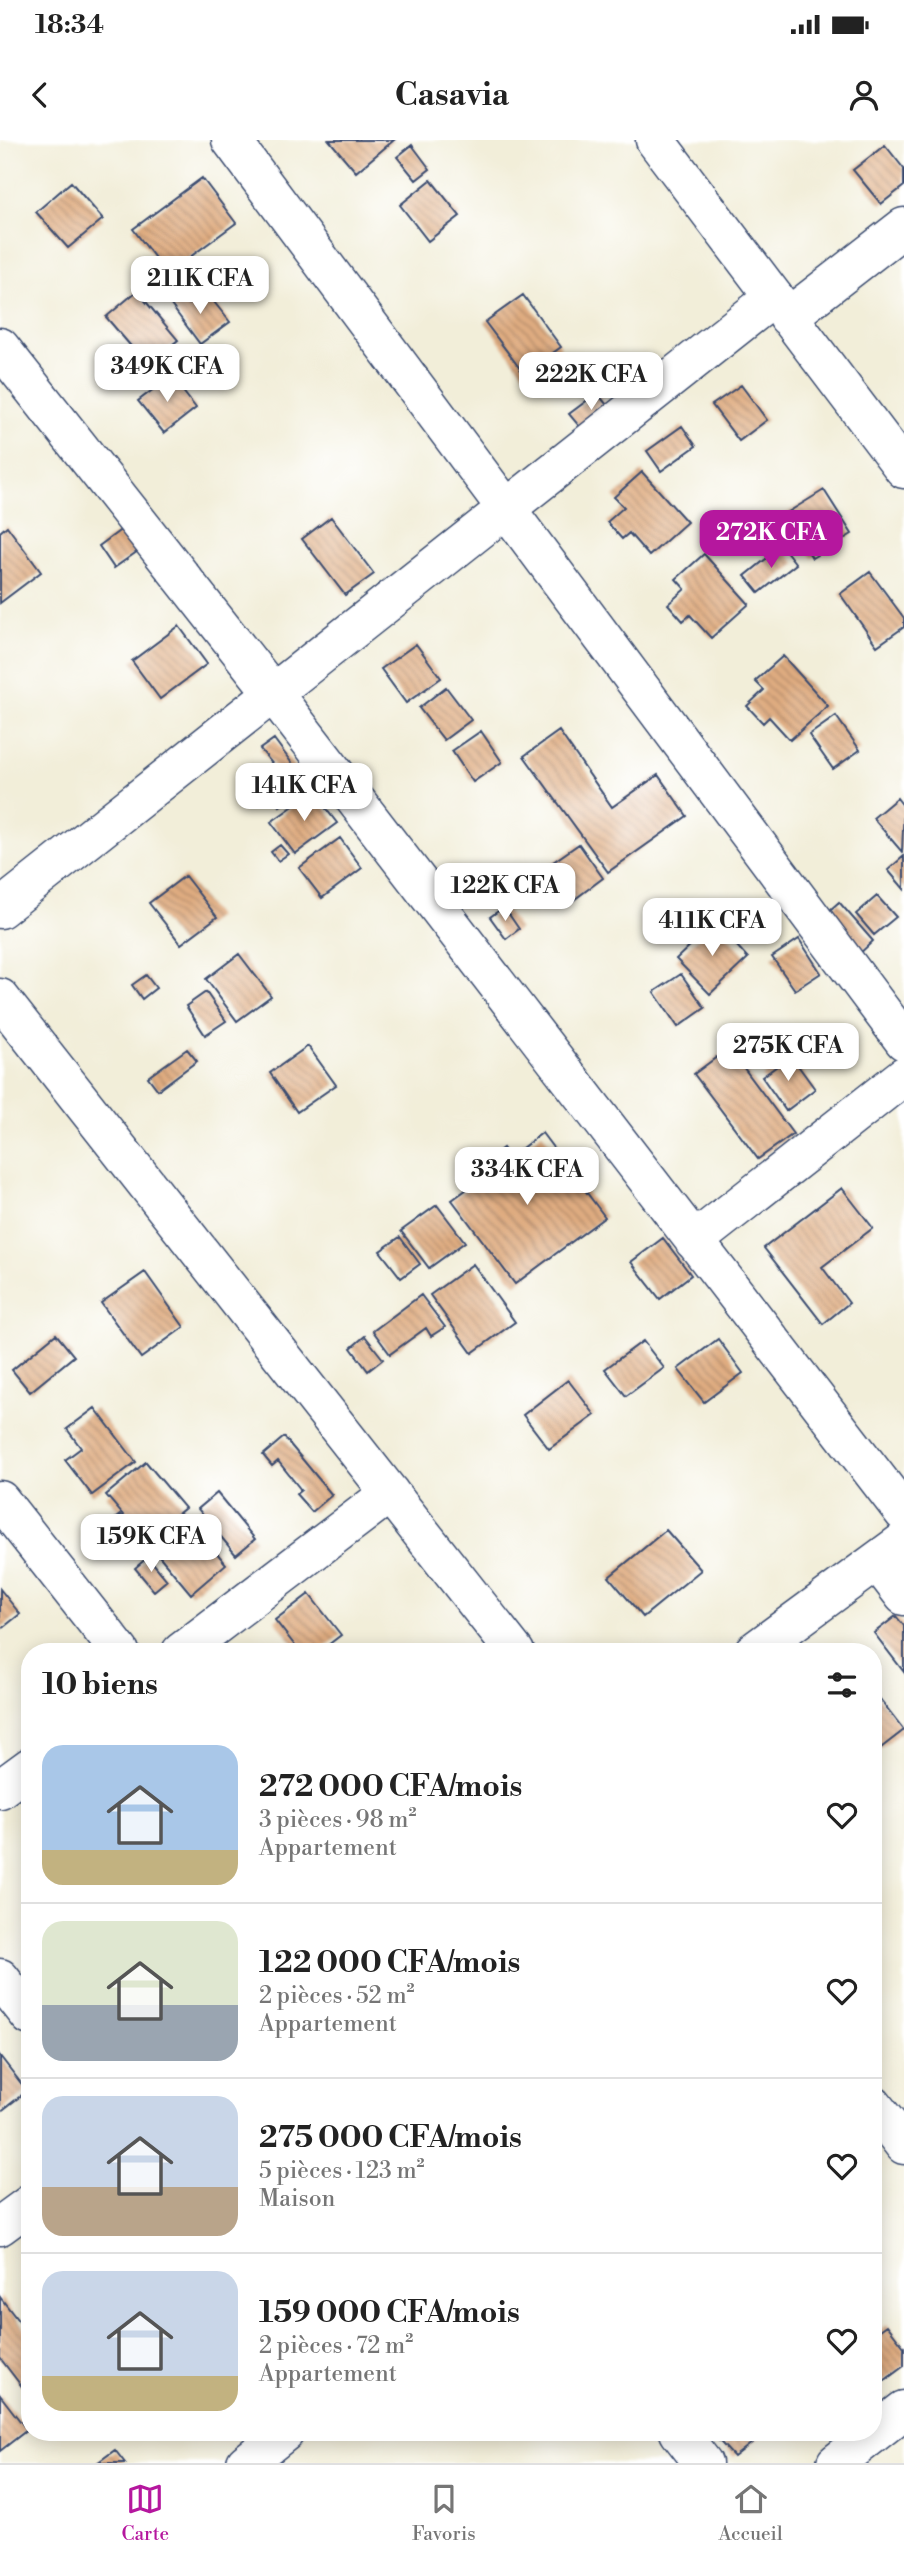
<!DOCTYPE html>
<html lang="fr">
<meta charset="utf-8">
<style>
body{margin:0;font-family:"Libre Bodoni",serif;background:#f2f2f2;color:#222;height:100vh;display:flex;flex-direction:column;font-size:26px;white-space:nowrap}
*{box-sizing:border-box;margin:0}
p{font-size:23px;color:#767676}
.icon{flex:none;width:38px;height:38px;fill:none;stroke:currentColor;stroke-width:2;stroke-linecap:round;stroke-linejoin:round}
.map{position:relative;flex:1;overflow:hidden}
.sheet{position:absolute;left:21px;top:1503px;width:861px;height:798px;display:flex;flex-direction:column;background:#fff;border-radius:28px;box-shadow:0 4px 18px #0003}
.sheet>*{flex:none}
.price{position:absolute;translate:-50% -60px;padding:0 16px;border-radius:14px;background:#fff;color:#222;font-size:23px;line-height:46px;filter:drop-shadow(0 2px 4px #0008)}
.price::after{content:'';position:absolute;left:50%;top:42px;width:21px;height:16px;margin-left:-10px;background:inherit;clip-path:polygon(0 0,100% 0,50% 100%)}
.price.active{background:#b5179e;color:#fff}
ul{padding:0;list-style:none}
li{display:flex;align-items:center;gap:21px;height:175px;padding:0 21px}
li+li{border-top:2px solid #e0e0e0}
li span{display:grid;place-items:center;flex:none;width:196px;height:140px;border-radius:21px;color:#555}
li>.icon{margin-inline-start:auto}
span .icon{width:84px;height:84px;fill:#fffc;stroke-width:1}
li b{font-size:30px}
h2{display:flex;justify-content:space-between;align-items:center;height:84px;padding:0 21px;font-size:30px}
.status{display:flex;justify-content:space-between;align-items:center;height:49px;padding:0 35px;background:#fff;direction:ltr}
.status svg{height:19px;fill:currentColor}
header{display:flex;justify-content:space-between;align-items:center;height:91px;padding:0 21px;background:#fff;font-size:32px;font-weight:800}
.tab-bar{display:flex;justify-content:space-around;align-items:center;height:98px;border-top:2px solid #e0e0e0;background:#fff;font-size:19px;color:#767676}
.tab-bar a{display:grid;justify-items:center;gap:4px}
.tab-bar .active{color:#b5179e}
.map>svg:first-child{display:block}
</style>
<div class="status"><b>18:34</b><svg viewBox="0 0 49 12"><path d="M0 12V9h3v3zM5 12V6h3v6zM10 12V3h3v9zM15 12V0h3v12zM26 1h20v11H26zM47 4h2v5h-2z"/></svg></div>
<header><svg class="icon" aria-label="back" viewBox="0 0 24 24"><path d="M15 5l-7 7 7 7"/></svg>Casavia<svg class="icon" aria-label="person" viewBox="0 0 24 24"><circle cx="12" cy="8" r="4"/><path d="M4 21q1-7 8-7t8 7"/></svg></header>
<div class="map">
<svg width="904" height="2323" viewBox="0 0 904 2323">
<defs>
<pattern id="building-back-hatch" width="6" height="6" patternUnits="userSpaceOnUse" patternTransform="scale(1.75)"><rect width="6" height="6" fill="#dfac80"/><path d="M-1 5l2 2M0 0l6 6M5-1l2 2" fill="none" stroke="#b48c6c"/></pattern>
</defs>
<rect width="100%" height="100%" fill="#fff"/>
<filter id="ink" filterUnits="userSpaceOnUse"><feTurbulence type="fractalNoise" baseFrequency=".0143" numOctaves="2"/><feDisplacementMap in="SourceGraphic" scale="14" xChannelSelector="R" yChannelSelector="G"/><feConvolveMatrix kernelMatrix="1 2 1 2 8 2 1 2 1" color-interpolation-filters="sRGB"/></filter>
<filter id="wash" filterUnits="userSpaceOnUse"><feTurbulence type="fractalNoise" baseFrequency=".00686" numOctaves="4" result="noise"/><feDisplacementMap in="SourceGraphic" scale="28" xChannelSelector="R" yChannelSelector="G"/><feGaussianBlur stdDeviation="1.57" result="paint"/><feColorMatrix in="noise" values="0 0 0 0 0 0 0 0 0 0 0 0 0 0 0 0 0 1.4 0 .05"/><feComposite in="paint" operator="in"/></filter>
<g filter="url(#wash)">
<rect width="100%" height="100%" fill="#f2eed9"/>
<g id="blocks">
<!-- building -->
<path fill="url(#building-back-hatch)" d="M329 0H394L356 32Z
M412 5 430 29 416 40 397 17Z
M885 5 904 29V46L881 64 853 30Z
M202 38 236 83 167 134 133 89Z
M431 40 460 76 428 101 400 65Z
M71 42 103 79 68 108 36 72Z
M137 151 178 200 147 225 106 177Z
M179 152 189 164 206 152 230 182 200 204 168 161Z
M523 155 561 207 524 234 485 182Z
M171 236 196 268 164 293 138 261Z
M741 245 767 280 739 301 712 265Z
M597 253 612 271 584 292 569 274Z
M682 286 696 306 661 331 647 311Z
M642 332 687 382 649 416 629 393 622 399 607 382 624 367 614 357Z
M824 350 852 394 812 418 785 374Z
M331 377 374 434 345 455 302 399Z
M7 386 41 432 0 463V392Z
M122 389 138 411 114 428 99 406Z
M782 406 796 424 759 453 745 436Z
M704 414 749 464 711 498 690 475 683 481 668 464 685 449 676 439Z
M870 432 904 478V487L877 506 840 454Z
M179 486 207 524 160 559 132 521Z
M416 504 441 538 406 563 381 529Z
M783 516 828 566 790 600 769 577 763 583 747 566 764 550 755 541Z
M446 547 471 580 444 600 419 568Z
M836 576 860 610 833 629 809 595Z
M481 591 502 622 473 642 452 611Z
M559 591 612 667 658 635 687 676 608 732 524 616Z
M274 599 308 645 280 666 259 638 275 627 260 609Z
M313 652 337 683 295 714 271 682Z
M897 658 904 667 902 712 873 678Z
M340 698 362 728 322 758 299 728Z
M579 704 603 738 571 762 546 727Z
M280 705 288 714 278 721 271 712Z
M904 716V749L888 730Z
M185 736 217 777 181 804 149 763Z
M877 756 896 777 874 795 856 774Z
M839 762 873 801 856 817 821 778Z
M504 767 519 789 506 799 490 777Z
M715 782 748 818 710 854 676 819Z
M799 799 821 833 795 850 772 817Z
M239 814 271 856 237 881 206 839Z
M681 834 705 868 678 887 654 852Z
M146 835 156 848 142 859 132 845Z
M206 852 226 881 205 895 186 866Z
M308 906 336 945 297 972 270 933Z
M729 908 793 994 758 1019 694 934Z
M187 909 197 921 158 950 148 937Z
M791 916 815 949 786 971 762 937Z
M542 993 605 1077 515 1144 452 1060 474 1044 467 1035 503 1008 510 1017Z
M842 1048 873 1088 822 1127 849 1163 823 1184 764 1108Z
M437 1065 465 1102 429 1128 401 1091Z
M400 1097 420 1124 401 1138 380 1111Z
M663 1098 691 1135 660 1159 631 1122Z
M473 1124 515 1182 472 1213 430 1155Z
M145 1132 184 1187 141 1218 101 1163Z
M421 1155 445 1187 431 1196 426 1188 390 1214 373 1191Z
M56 1194 74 1216 30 1252 12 1230Z
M365 1196 383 1219 368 1231 351 1208Z
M718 1199 743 1233 704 1262 678 1229Z
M643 1201 664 1228 626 1256 605 1229Z
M568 1240 595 1275 549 1309 523 1275Z
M95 1268 136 1322 92 1355 65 1320 81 1308 67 1289Z
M284 1297 332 1355 312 1372 296 1354 301 1350 278 1321 272 1326 263 1315Z
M146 1322 185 1368 145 1401 106 1355Z
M217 1353 255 1399 236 1415 198 1369Z
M120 1375 140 1398 125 1410 105 1387Z
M191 1382 226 1424 191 1454 156 1412Z
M666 1390 701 1430 643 1477 609 1437Z
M148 1417 167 1440 154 1451 135 1428Z
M0 1449 20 1474 0 1490Z
M309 1454 341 1495 319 1512H300L275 1480Z
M896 1476 904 1486V1532L874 1493Z
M873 1550 904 1590 873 1614Z
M0 1916 27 1951 0 1972Z
M0 2157 30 2196V2257L0 2218Z
M887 2185 904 2207V2226L877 2246 873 2241V2195Z
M0 2255 27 2290 0 2311Z
M711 2292H766L734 2317Z
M115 2310 125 2323H97Z"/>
</g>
</g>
<g filter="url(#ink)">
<use href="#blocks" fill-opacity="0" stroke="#3b4c70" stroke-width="2"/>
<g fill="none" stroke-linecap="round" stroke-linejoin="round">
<defs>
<path id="minor" d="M231 0 904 901
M655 0 904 329
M788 177 904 87
M0 207 273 553 904 1373
M0 769 774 157
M0 858 515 1512
M694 1101 904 936
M0 1360 120 1512
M878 1422 904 1456
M181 1512 390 1353
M753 1512 904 1401
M0 1649 30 1627
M0 1838 30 1876
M873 1965 904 2005
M0 2086 30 2064
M679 2292 703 2323
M246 2323 285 2292
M836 2323 904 2270"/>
</defs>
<!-- minor casing -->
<use href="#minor" stroke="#3b4c70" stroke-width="41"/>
<!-- minor -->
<use href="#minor" stroke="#fff" stroke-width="38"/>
</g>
</g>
</svg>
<b class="price" style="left:200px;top:176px">211K CFA</b>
<b class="price" style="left:167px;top:264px">349K CFA</b>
<b class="price" style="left:591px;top:272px">222K CFA</b>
<b class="price active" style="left:771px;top:430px">272K CFA</b>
<b class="price" style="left:304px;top:683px">141K CFA</b>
<b class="price" style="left:505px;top:783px">122K CFA</b>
<b class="price" style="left:712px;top:818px">411K CFA</b>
<b class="price" style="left:788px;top:943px">275K CFA</b>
<b class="price" style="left:527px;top:1067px">334K CFA</b>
<b class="price" style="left:151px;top:1434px">159K CFA</b>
<section class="sheet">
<h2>10 biens<svg class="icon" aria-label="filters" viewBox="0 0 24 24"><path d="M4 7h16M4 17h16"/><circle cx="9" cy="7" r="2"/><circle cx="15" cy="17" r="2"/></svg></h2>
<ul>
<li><span style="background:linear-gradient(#a9c7e8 75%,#c2b280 0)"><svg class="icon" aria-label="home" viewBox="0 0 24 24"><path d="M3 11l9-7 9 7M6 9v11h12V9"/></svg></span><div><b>272 000 CFA/mois</b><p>3 pièces · 98 m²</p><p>Appartement</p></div><svg class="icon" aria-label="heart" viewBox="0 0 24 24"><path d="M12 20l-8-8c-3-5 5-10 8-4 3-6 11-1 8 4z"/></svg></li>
<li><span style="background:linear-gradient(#dfe7d0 60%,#9aa5b1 0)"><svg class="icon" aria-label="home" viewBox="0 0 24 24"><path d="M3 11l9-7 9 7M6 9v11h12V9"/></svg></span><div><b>122 000 CFA/mois</b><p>2 pièces · 52 m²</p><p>Appartement</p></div><svg class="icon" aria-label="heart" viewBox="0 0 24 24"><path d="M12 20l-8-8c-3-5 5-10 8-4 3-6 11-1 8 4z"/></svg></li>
<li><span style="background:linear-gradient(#c9d6e8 65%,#b9a48a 0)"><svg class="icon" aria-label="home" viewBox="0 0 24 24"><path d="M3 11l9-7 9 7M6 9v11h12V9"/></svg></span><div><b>275 000 CFA/mois</b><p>5 pièces · 123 m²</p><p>Maison</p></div><svg class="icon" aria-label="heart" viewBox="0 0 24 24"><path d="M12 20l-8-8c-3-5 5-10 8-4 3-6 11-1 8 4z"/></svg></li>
<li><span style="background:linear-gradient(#c9d6e8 75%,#c2b280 0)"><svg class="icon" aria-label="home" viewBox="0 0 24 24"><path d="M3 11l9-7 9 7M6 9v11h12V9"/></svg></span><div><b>159 000 CFA/mois</b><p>2 pièces · 72 m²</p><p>Appartement</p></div><svg class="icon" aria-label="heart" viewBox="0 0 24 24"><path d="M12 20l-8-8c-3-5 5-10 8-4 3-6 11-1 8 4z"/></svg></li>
</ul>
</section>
</div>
<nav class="tab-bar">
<a class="active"><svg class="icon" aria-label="map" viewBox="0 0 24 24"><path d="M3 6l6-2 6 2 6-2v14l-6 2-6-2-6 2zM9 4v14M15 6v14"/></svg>Carte</a>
<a><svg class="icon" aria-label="saved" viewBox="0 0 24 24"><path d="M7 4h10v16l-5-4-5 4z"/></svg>Favoris</a>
<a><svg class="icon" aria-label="home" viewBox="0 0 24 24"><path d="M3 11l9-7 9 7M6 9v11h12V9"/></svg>Accueil</a>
</nav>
